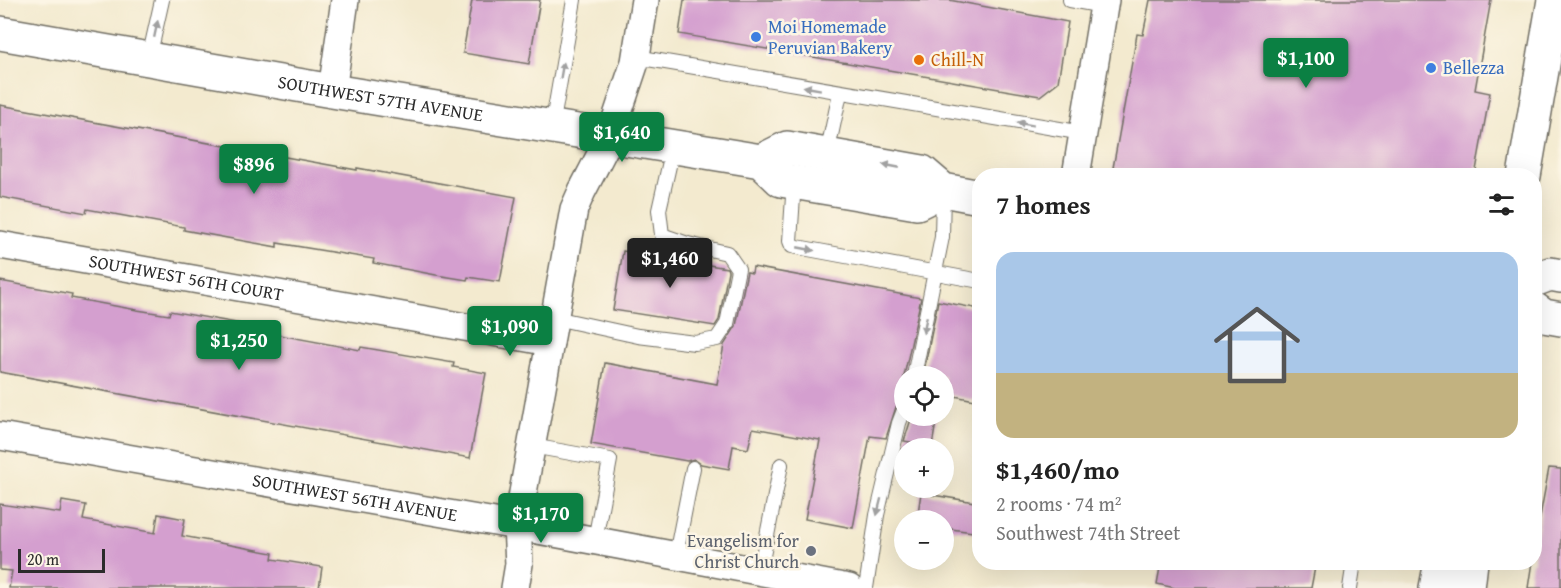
<!DOCTYPE html>
<meta charset="utf-8">
<style>
body{margin:0;font-family:"Gentium Book Plus",serif;background:#f6f6f6;color:#222;height:100vh;display:flex;flex-direction:column;font-size:22px;white-space:nowrap}
*{box-sizing:border-box;margin:0}
p{font-size:20px;color:#767676}
.icon{flex:none;width:33px;height:33px;fill:none;stroke:currentColor;stroke-width:2;stroke-linecap:round;stroke-linejoin:round}
.map{position:relative;flex:1;overflow:hidden}
.sheet{position:absolute;left:972px;top:168px;width:570px;height:402px;display:flex;flex-direction:column;background:#fff;border-radius:24px;box-shadow:0 6px 24px #0002}
.sheet>*{flex:none}
.buttons{position:absolute;left:894px;top:366px;display:grid;gap:12px}
.buttons a{display:grid;place-items:center;width:60px;height:60px;border-radius:50%;background:#fff;box-shadow:0 6px 24px #0002;font-size:30px}
.scale{position:absolute;left:18px;bottom:15px;width:87px;box-sizing:border-box;padding-left:6px;border:3px solid #2b2b2b;border-top:0;font-size:16px;line-height:21px;white-space:nowrap;color:#2b2b2b;-webkit-text-stroke:4px #fcf5e5;paint-order:stroke}
.price{position:absolute;translate:-50% -51px;padding:0 14px;border-radius:6px;background:#0b8043;color:#fff;font-size:20px;line-height:39px;filter:drop-shadow(0 2px 3px #0008)}
.price::after{content:'';position:absolute;left:50%;top:36px;width:18px;height:14px;margin-left:-9px;background:inherit;clip-path:polygon(0 0,100% 0,50% 100%)}
.price.active{background:#222;color:#fff}
ul{padding:0;list-style:none}
li{display:grid;align-content:center;gap:12px;height:318px;padding:0 24px}
li+li{border-top:2px solid #e0e0e0}
li span{display:grid;place-items:center;height:186px;border-radius:18px;color:#555}
li>.icon{margin-inline-start:auto}
span .icon{width:108px;height:108px;fill:#fffc;stroke-width:1}
li b{font-size:26px}
h2{display:flex;justify-content:space-between;align-items:center;height:72px;padding:0 24px;font-size:26px}
.map>svg:first-child{display:block}
</style>
<div class="map">
<svg width="1561" height="588" viewBox="0 0 1561 588">
<rect width="100%" height="100%" fill="#fcf5e5"/>
<filter id="ink" filterUnits="userSpaceOnUse"><feTurbulence type="fractalNoise" baseFrequency=".0167" numOctaves="2"/><feDisplacementMap in="SourceGraphic" scale="12" xChannelSelector="R" yChannelSelector="G"/><feConvolveMatrix kernelMatrix="1 2 1 2 8 2 1 2 1" color-interpolation-filters="sRGB"/></filter>
<filter id="wash" filterUnits="userSpaceOnUse"><feTurbulence type="fractalNoise" baseFrequency=".008" numOctaves="4" result="noise"/><feDisplacementMap in="SourceGraphic" scale="24" xChannelSelector="R" yChannelSelector="G"/><feGaussianBlur stdDeviation="1.35" result="paint"/><feColorMatrix in="noise" values="0 0 0 0 0 0 0 0 0 0 0 0 0 0 0 0 0 1.4 0 .05"/><feComposite in="paint" operator="in"/></filter>
<g filter="url(#wash)">
<rect width="100%" height="100%" fill="#f3eacf"/>
<g id="blocks">
<!-- building -->
<path fill="#d49fcf" d="M472 0H540L529 64 463 53Z
M684 0H949L1068 22 1058 82 1040 96 679 34Z
M1150 0H1491L1475 90 1490 93 1475 176H1154L1113 168 1137 34 1143 35Z
M0 105 357 170V168L516 197 500 282 468 277 467 280 436 275 373 263 374 259 277 243V247L184 230V227L130 217 87 209 86 213 0 197Z
M623 251 727 268 728 271 719 320 715 326 613 310Z
M753 267 921 298 904 376V401L899 403 896 407 886 438 870 436 853 528 805 519 820 440 753 428 748 449 733 446 729 469 701 464 694 459 687 461 591 444 605 363 717 384 724 345 736 326 747 272 752 273Z
M0 281 72 294 71 298 137 310 169 315 170 311 264 328 263 332 360 350 361 347 454 363 453 367 486 373 470 458 0 372Z
M938 301 980 309V401L944 394V376H923Z
M912 416H937L932 446 904 441Z
M1549 468 1561 469V588H1528L1532 562H1534V549Z
M921 493 980 503V533L944 528V520H917Z
M62 501 86 505 83 520 155 533 158 514 185 519 182 536 273 553 272 559 322 567 319 588H9L12 571 0 570V504L60 513Z
M1161 562H1316L1311 588H1175L1157 584Z"/>
</g>
</g>
<g filter="url(#ink)">
<use href="#blocks" fill-opacity="0" stroke="#716e64" stroke-width="1.5"/>
<g fill="none" stroke-linecap="round" stroke-linejoin="round">
<defs>
<path id="lane" d="M1070 0 1104 6
M636 57 1083 133
M149 58 162 0
M552 127 574 0
M827 154 840 93
M794 182 790 241 792 246 980 281
M555 318 638 336 695 343 717 339 727 324 738 269 727 253 688 244 662 235 659 210 673 148
M914 376 942 237 943 192
M532 446 610 460 595 540
M676 555 693 468
M760 571 781 465
M866 588 877 515 899 423 904 410
M1350 588 1354 562"/>
<g id="street">
<path d="M332 91 345 0"/>
<path d="M1076 176 1105 0"/>
<path id="s1" d="M0 245 550 342"/>
<path id="s2" d="M0 436 495 522 849 588"/>
<path d="M515 588 519 564 517 526 574 209 582 191 610 137 635 62 645 0"/>
</g>
<g id="secondary">
<path id="s3" d="M0 33 332 91 761 161 781 180 917 203 943 190"/>
<path d="M761 161 787 148 922 172 943 190 980 197"/>
<path d="M1524 176 1554 0"/>
<path d="M1534 280 1550 274 1561 276"/>
<path d="M1534 309 1544 316 1561 319"/>
<path d="M1436 588 1441 562"/>
<path d="M1468 588 1471 562"/>
</g>
</defs>
<!-- lane casing -->
<use href="#lane" stroke="#716e64" stroke-width="16"/>
<!-- street casing -->
<use href="#street" stroke="#716e64" stroke-width="30"/>
<!-- secondary casing -->
<use href="#secondary" stroke="#716e64" stroke-width="36"/>
<!-- lane -->
<use href="#lane" stroke="#fff" stroke-width="14"/>
<!-- street -->
<use href="#street" stroke="#fff" stroke-width="27"/>
<!-- secondary -->
<use href="#secondary" stroke="#fff" stroke-width="33"/>
</g>
<!-- one-way arrows -->
<defs><path id="oneway-solid" d="M-6-.8H1V-3.2L6.5 0L1 3.2V.8H-6Z" transform="scale(1.5)"/></defs>
<g fill="#a0a0a0">
<use href="#oneway-solid" transform="translate(156 29) rotate(-78)"/>
<use href="#oneway-solid" transform="translate(562 70) rotate(-80)"/>
<use href="#oneway-solid" transform="translate(812 88) rotate(-170)"/>
<use href="#oneway-solid" transform="translate(1025 124) rotate(-170)"/>
<use href="#oneway-solid" transform="translate(891 166) rotate(-169)"/>
<use href="#oneway-solid" transform="translate(806 249) rotate(11)"/>
<use href="#oneway-solid" transform="translate(925 325) rotate(102)"/>
<use href="#oneway-solid" transform="translate(879 507) rotate(104)"/>
</g>
</g>
<!-- markers -->
<g fill="#3f7fe0" stroke="#fcf5e5" stroke-width="2">
<circle cx="756" cy="37" r="6"/>
<circle cx="1431" cy="68" r="6"/>
</g>
<circle fill="#e8710a" stroke="#fcf5e5" stroke-width="2" cx="919" cy="60" r="6"/>
<circle fill="#6b7280" stroke="#fcf5e5" stroke-width="2" cx="811" cy="551" r="6"/>
<g text-anchor="middle" stroke-width="5" stroke-linejoin="round" paint-order="stroke">
<!-- shop labels -->
<g font-size="18" fill="#366cbe" stroke="#fcf5e5" text-anchor="start">
<text x="768" y="33">Moi Homemade<tspan x="768" dy="21">Peruvian Bakery</tspan></text>
<text x="1443" y="74">Bellezza</text>
</g>
<!-- food labels -->
<g font-size="18" fill="#c56008" stroke="#fcf5e5" text-anchor="start">
<text x="931" y="66">Chill-N</text>
</g>
<!-- street labels -->
<g font-size="18" fill="#2b2b2b" stroke="#fcf5e5">
<text dy="6" stroke="none"><textPath href="#s3" startOffset="386">SOUTHWEST 57TH AVENUE</textPath></text>
<text dy="6" stroke="none"><textPath href="#s1" startOffset="189">SOUTHWEST 56TH COURT</textPath></text>
<text dy="6" stroke="none"><textPath href="#s2" startOffset="360">SOUTHWEST 56TH AVENUE</textPath></text>
</g>
<!-- worship labels -->
<g font-size="18" fill="#5b616d" stroke="#fcf5e5" text-anchor="end">
<text x="799" y="547">Evangelism for<tspan x="799" dy="21">Christ Church</tspan></text>
</g>
</g>
</svg>
<div class="buttons">
<a><svg class="icon" aria-label="locate" viewBox="0 0 24 24"><circle cx="12" cy="12" r="6"/><path d="M12 2v4M12 18v4M2 12h4M18 12h4"/></svg></a>
<a>+</a>
<a>−</a>
</div>
<div class="scale">20 m</div>
<b class="price" style="left:1306px;top:89px">$1,100</b>
<b class="price" style="left:622px;top:163px">$1,640</b>
<b class="price" style="left:254px;top:195px">$896</b>
<b class="price active" style="left:670px;top:289px">$1,460</b>
<b class="price" style="left:510px;top:357px">$1,090</b>
<b class="price" style="left:239px;top:371px">$1,250</b>
<b class="price" style="left:541px;top:544px">$1,170</b>
<section class="sheet">
<h2>7 homes<svg class="icon" aria-label="filters" viewBox="0 0 24 24"><path d="M4 7h16M4 17h16"/><circle cx="9" cy="7" r="2"/><circle cx="15" cy="17" r="2"/></svg></h2>
<ul>
<li><span style="background:linear-gradient(#a9c7e8 65%,#c2b280 0)"><svg class="icon" aria-label="home" viewBox="0 0 24 24"><path d="M3 11l9-7 9 7M6 9v11h12V9"/></svg></span><div><b>$1,460/mo</b><p>2 rooms · 74 m²</p><p>Southwest 74th Street</p></div></li>
</ul>
</section>
</div>
